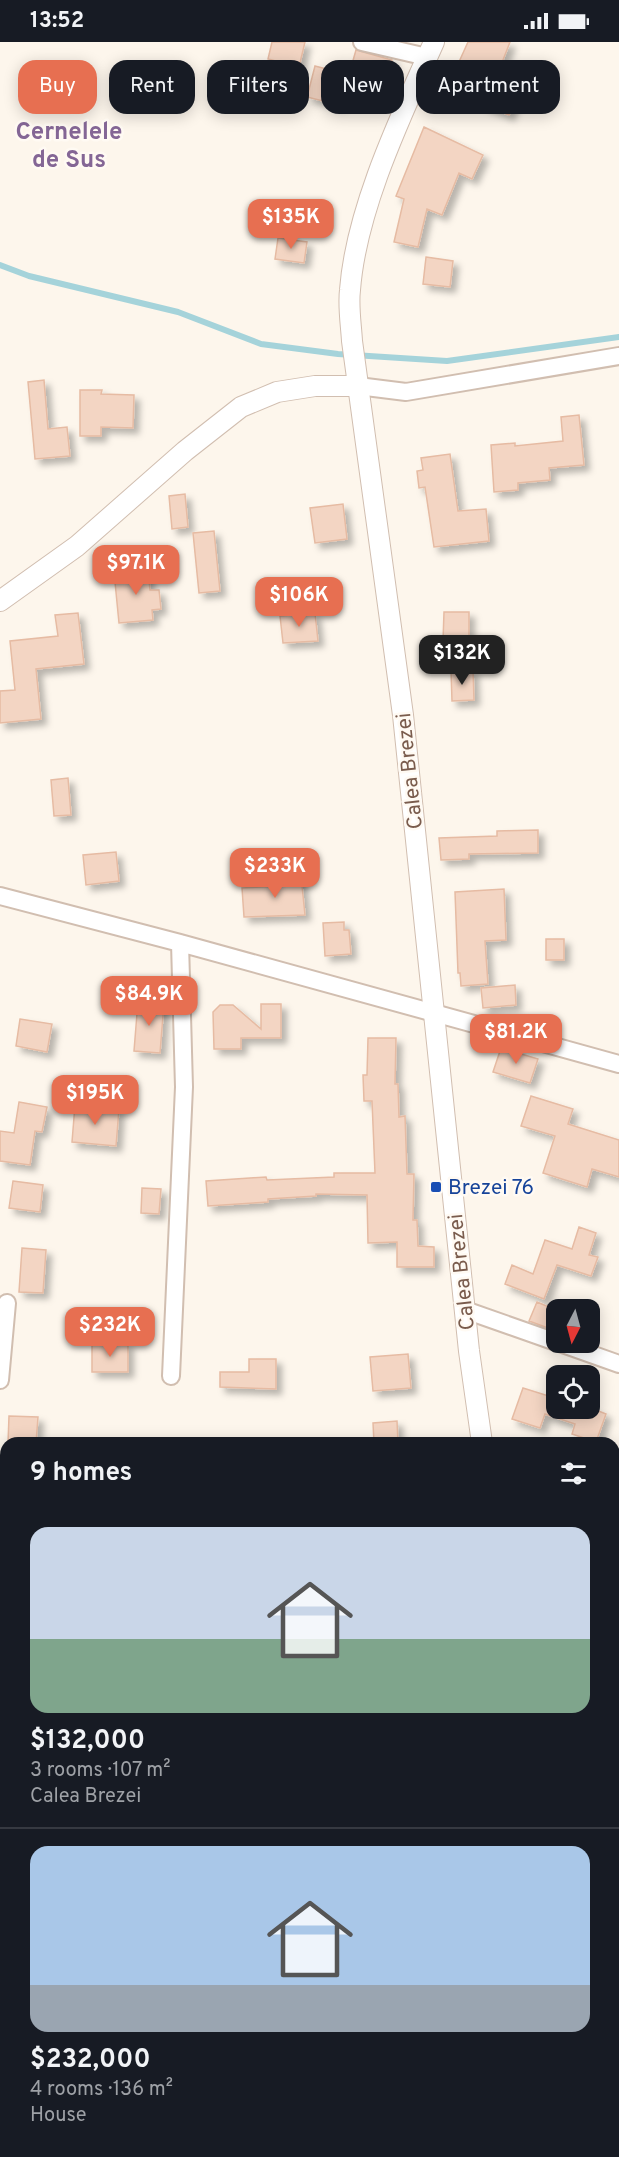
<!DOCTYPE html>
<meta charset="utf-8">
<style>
body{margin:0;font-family:Overpass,sans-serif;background:#20242c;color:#f1f3f6;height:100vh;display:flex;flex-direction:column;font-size:22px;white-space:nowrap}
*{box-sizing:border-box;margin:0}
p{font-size:20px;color:#9ea1a6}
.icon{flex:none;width:33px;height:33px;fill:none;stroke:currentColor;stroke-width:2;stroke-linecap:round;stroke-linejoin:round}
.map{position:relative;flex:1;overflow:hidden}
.sheet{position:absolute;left:0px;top:1395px;width:620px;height:720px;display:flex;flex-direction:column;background:#171b24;border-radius:18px 18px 0 0;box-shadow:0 3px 15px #0003}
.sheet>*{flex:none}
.banner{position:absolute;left:18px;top:18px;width:584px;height:54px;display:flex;gap:12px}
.needle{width:39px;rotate:186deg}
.tools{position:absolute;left:546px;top:1257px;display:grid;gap:12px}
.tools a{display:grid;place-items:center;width:54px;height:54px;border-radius:12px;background:#171b24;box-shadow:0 3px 15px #0003;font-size:30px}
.price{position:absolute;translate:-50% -51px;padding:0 14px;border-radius:12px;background:#e76f51;color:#fff;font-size:20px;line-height:39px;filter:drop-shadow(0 2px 3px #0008)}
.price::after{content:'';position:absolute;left:50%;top:36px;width:18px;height:14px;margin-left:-9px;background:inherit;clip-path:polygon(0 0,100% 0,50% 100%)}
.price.selected{background:#222;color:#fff}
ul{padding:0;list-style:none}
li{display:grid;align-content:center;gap:12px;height:318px;padding:0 30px}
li+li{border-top:2px solid #363941}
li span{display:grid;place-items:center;height:186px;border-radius:18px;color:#555}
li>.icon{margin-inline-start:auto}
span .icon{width:108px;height:108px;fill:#fffc;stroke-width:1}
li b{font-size:26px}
h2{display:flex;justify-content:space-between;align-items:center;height:72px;padding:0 30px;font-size:26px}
.chip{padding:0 21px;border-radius:18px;background:#171b24;box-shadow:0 3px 15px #0003;font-size:21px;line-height:54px}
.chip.selected{background:#e76f51;color:#fff}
.status{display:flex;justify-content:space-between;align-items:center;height:42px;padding:0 30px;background:#171b24;direction:ltr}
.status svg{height:16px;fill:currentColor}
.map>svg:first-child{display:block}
</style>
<div class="status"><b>13:52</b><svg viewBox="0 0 49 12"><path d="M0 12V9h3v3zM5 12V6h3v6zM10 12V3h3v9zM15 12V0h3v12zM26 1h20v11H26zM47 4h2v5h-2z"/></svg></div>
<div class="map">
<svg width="619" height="2115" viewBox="0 0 619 2115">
<defs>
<filter id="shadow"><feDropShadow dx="5.5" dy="5.5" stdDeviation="3" flood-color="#0004"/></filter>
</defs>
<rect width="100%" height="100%" fill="#fdf6ec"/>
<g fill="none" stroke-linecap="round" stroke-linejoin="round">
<!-- stream -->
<path stroke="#a5d3da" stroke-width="6" d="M0 223 29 234 178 270 261 302 338 312 447 319 619 295"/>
</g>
<!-- building -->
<path fill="#f3d5c3" stroke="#e6bba3" stroke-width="1.5" filter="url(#shadow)" d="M272 0H305L299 25 268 17Z
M468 0H510L494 41 518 51 509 73 483 63 485 58 449 42Z
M356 8 392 18 384 46 348 36Z
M315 24 346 32 339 63 307 55Z
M424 85 483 113 472 137 459 131 442 173 427 167 418 205 394 200 404 157 396 154Z
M278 196 307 200 304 221 275 217Z
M426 215 453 219 450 245 423 242Z
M44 338 48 387 67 385 70 414 35 417 28 340Z
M80 348H102L101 352 134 353 133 386 101 385V394H80Z
M579 373 584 423 549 426 550 438 518 441V448L494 450 491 403 515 401V404L563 399 561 375Z
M450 412 458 469 486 467 489 499 434 505 425 445 419 446 417 429 423 428 421 416Z
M185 452 188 485 172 487 169 454Z
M343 462 347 497 315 501 310 466Z
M214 489 220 549 199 551 193 491Z
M148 527 150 548H159L161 567 152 568 153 578 119 581 114 530Z
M444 570H469V600L443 599Z
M78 571 84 622 36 627 41 677 0 681V649L15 648 10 599 58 594 55 573Z
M315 571 318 599 283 601 280 574Z
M473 628 474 658 452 659 451 629Z
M68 736 71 773 54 774 51 738Z
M538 788V811L469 812V817L441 818 439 796 497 794V789Z
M116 810 119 839 86 843 83 813Z
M301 834 305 873 244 875 242 846 279 844 278 835Z
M504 847 506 898 485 899 488 942 461 944 460 931H458L455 850Z
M344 880V888H349L351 912 325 914 323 881Z
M546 897H564V918H546Z
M515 943 516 963 483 966 481 946Z
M138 959 164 961 160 1011 134 1009Z
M261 962H281V996H241V1007H214L213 970 220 963H233L261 987Z
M20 977 52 982 47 1010 16 1004Z
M368 996H396L395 1042H398L399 1075 405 1074 407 1132H414L413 1178H417L418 1204 434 1205V1225H397V1200L368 1201 367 1153 316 1152V1154L268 1157V1160L208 1164 206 1139 266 1135 267 1138 334 1135V1131H375L372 1059H364L363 1033H367Z
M501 1006 538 1017 530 1041 493 1030Z
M531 1054 573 1067 568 1082 619 1098V1135L592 1127 587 1145 543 1131 555 1094 521 1084Z
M19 1060 47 1065 42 1090 35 1089 30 1123 0 1119V1089L14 1091Z
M75 1063 119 1067 116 1104 72 1100Z
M13 1139 43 1143 40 1170 9 1166Z
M142 1146 161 1147 159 1172 141 1171Z
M579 1185 596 1191 589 1213 598 1215 591 1234 557 1223 544 1257 505 1242 512 1223 533 1232 545 1198 572 1207Z
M22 1206 46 1208 43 1251 19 1250Z
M537 1260 556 1268V1289L529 1279Z
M92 1301H128V1330H92Z
M408 1312 411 1346 373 1349 370 1315Z
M249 1317H276V1347L220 1345V1330H249Z
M523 1346 555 1356 552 1366H591L606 1372 596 1400 572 1392 575 1382 545 1372 540 1386 512 1377Z
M9 1374 38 1375 36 1401H8Z
M397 1379 398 1401H374L373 1381Z"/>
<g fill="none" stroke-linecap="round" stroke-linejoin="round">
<defs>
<path id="minor" d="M362 0 427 15
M358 344 406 350 619 314
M0 854 180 901 619 1022
M465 1268 556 1300
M557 1300 619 1322
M171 1334 184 1045 180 901
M0 1338 7 1261
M0 1555 6 1556"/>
<path id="tertiary" d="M434 0C401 74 356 167 350 248 348 264 351 282 352 299L403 673 469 1309 482 1401
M0 559 77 504 185 409 241 365 277 350 315 344H358
M614 1880 619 1897"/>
</defs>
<!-- minor casing -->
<use href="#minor" stroke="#d1beb0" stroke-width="20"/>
<!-- tertiary casing -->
<use href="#tertiary" stroke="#d1beb0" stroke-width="22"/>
<!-- minor -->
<use href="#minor" stroke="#fff" stroke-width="16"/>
<!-- tertiary -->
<use href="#tertiary" stroke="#fff" stroke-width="20"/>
</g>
<!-- markers -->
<rect fill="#1a4fb4" stroke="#fffaf3" stroke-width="2" x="430" y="1139" width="12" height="12" rx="3"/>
<g text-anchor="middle" stroke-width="5" stroke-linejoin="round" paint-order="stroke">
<!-- street labels -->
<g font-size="21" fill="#7a5c4d" stroke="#fffaf3">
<text transform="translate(409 729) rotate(-96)" y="7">Calea Brezei</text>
<text transform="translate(461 1230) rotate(-96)" y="7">Calea Brezei</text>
</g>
<!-- transit labels -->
<g font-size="21" fill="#164399" stroke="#fffaf3" text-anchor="start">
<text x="448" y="1152">Brezei 76</text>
</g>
<!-- quarter labels -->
<g font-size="24" font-weight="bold" fill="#846695" stroke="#fffaf3">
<text x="69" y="97">Cernelele<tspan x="69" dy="28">de Sus</tspan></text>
</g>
</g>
</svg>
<div class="tools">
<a><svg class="needle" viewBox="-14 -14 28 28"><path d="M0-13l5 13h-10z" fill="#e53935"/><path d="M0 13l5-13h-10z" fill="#9ea1a6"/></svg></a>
<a><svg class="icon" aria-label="locate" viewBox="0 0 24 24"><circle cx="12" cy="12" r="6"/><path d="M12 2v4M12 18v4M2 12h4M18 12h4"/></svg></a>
</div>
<b class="price" style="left:291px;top:208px">$135K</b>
<b class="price" style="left:136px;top:554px">$97.1K</b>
<b class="price" style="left:299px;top:586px">$106K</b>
<b class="price selected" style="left:462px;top:644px">$132K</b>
<b class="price" style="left:275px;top:857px">$233K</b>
<b class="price" style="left:149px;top:985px">$84.9K</b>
<b class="price" style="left:516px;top:1023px">$81.2K</b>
<b class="price" style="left:95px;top:1084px">$195K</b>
<b class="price" style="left:110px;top:1316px">$232K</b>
<div class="banner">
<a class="chip selected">Buy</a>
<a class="chip">Rent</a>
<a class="chip">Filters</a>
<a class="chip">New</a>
<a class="chip">Apartment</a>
</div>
<section class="sheet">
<h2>9 homes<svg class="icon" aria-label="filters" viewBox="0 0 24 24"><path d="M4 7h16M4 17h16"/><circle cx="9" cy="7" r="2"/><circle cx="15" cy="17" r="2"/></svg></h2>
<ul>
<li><span style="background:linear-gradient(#c9d6e8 60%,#7fa58c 0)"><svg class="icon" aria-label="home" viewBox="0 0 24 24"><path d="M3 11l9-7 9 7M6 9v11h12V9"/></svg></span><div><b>$132,000</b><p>3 rooms · 107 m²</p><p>Calea Brezei</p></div></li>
<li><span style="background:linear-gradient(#a9c7e8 75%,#9aa5b1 0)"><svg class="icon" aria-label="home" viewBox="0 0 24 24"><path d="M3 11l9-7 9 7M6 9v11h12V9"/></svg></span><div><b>$232,000</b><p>4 rooms · 136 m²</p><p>House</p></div></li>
</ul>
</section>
</div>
